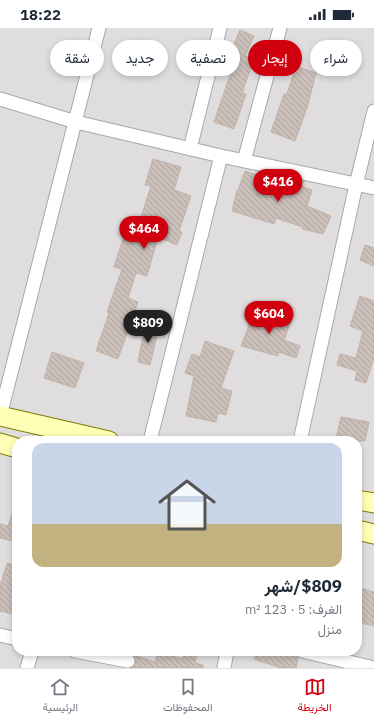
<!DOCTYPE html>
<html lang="ar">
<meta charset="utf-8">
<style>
body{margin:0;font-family:"IBM Plex Sans",Vazirmatn,sans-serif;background:#f6f6f7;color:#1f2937;direction:rtl;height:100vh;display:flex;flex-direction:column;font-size:15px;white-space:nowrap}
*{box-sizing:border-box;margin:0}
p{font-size:13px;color:#747a83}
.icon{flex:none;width:22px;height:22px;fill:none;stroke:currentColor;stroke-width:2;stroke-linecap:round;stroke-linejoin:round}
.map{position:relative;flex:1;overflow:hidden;direction:ltr}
.drawer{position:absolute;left:12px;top:408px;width:350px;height:220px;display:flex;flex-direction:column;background:#fff;border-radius:16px;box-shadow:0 2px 6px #0003;direction:rtl}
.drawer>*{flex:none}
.top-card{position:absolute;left:12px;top:12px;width:350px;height:36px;direction:rtl;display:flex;gap:8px}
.price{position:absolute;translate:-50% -34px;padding:0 9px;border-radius:14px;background:#d1000e;color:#fff;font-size:13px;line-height:26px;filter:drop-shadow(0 1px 2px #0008)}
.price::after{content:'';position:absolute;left:50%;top:24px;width:12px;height:9px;margin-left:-6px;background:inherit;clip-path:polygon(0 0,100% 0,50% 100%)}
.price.on{background:#222;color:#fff}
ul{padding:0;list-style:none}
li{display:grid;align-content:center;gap:8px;height:212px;padding:0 20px}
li+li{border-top:1px solid #e0e1e3}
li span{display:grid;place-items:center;height:124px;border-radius:12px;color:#555}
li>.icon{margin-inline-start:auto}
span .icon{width:72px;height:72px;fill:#fffc;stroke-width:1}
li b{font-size:17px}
.chip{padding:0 14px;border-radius:18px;background:#fff;box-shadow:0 2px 6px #0003;font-size:14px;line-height:36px}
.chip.on{background:#d1000e;color:#fff}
.status{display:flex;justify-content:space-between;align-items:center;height:28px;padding:0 20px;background:#fff;direction:ltr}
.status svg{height:11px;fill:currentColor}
.menu{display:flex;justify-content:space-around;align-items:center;height:56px;border-top:1px solid #e0e1e3;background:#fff;font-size:11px;color:#747a83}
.menu a{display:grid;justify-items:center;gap:2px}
.menu .on{color:#d1000e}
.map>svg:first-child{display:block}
</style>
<div class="status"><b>18:22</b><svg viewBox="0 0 49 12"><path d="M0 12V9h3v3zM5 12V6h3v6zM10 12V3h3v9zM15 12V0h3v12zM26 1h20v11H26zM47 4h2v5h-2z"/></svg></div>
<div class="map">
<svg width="374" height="640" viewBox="0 0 374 640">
<defs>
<pattern id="building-back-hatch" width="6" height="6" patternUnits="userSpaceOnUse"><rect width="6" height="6" fill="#cabfb9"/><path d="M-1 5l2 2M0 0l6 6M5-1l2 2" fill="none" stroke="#ada49f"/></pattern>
</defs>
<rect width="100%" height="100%" fill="#f2ede6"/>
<!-- residential -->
<path fill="#dfddde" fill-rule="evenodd" d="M0 0H374V640H0ZM17 413H357V623H17Z"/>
<!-- building -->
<path fill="url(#building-back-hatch)" stroke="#c5b2a7" d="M240 2 254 8 245 28 254 31 242 65 246 66 234 101 214 94 232 41 219 36 223 20 231 23Z
M296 38 316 45 307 80 295 113 271 104 284 66H287Z
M153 131 181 139 174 162 191 168 179 203 182 204 177 217 158 209 147 248 136 245 128 270 138 274 118 331 96 323 109 285 107 284 122 241 114 239 123 211 133 214 151 158 145 157Z
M245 143 288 158 290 154 312 162 307 178 331 188 323 206 302 201 303 199 276 190 274 196 232 183 237 162H238Z
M365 217 374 220V238L360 232Z
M360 268 374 273V330L366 355 355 352 357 343 337 337 340 326 356 330 363 303 350 298Z
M255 281 291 293 284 312 300 318 296 330 279 324 278 328 241 318Z
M145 296 159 299 150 337 138 334Z
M205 313 234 323 221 360 232 363 226 387 218 385 216 394 186 388 194 348 185 345 192 326 200 329Z
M52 324 84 335 75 360 44 350Z
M341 389 369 394 365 413H345V412L336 410Z
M15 478 17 479V514L0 510V496L8 498Z
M7 535 17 538 13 556 17 557V587L0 583V558Z
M357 559 374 564V598L357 594Z
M185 623H198L195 635 203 637V640H132L136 634 133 627 155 634 158 624 182 631Z
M257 623H286L294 625 298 630 296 640H281L254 631Z"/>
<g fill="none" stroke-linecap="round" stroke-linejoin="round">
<defs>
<path id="street" d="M0 71 76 94 221 128 374 160
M190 121 220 0
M244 133 280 0
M0 388 99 0
M150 413 221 128
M300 413 356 157 374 83
M0 607 17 611
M75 623 128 633
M302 623 374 640
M27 640 32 623
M224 640 227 623"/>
<path id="secondary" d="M0 388 109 413
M0 415 17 420
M357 472 374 475
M357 502 374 506"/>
</defs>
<!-- street casing -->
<use href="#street" stroke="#a8a8a8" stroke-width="15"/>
<!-- secondary casing -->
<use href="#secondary" stroke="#7a7f00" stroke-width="21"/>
<!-- street -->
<use href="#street" stroke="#fff" stroke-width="13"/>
<!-- secondary -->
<use href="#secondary" stroke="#fffeb7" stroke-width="19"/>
</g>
</svg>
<b class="price" style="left:278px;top:175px">$416</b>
<b class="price" style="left:144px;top:222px">$464</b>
<b class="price" style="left:269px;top:307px">$604</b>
<b class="price on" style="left:148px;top:316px">$809</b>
<div class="top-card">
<a class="chip">شراء</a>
<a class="chip on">إيجار</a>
<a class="chip">تصفية</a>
<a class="chip">جديد</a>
<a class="chip">شقة</a>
</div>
<section class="drawer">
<ul>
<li><span style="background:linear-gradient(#c9d6e8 65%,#c2b280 0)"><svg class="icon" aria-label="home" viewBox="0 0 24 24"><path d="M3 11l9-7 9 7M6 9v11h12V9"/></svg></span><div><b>$809/شهر</b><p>الغرف: 5 · 123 m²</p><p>منزل</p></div></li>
</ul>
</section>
</div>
<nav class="menu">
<a class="on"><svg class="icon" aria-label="map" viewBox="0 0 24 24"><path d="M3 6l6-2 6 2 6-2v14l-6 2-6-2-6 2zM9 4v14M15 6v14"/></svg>الخريطة</a>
<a><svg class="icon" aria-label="saved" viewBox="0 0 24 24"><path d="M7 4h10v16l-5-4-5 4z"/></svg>المحفوظات</a>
<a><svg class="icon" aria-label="home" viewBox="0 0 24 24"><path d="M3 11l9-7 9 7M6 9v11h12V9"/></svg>الرئيسية</a>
</nav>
